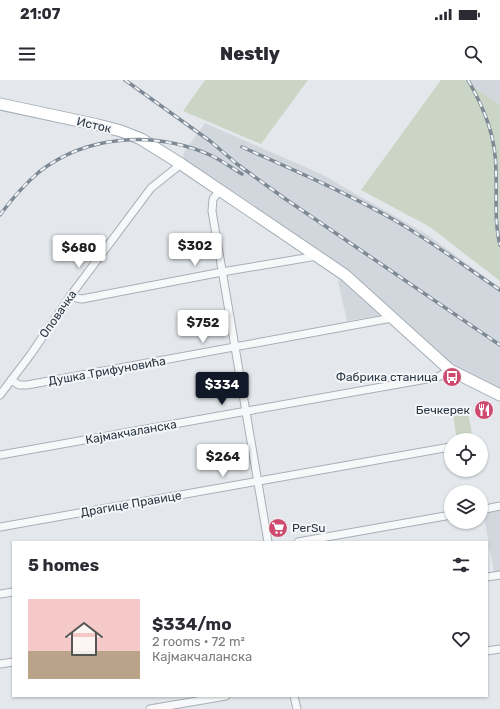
<!DOCTYPE html>
<meta charset="utf-8">
<style>
body{margin:0;font-family:Rubik,sans-serif;background:#f7f7f7;color:#2b2b33;height:100vh;display:flex;flex-direction:column;font-size:15px;white-space:nowrap}
*{box-sizing:border-box;margin:0}
p{font-size:13px;color:#7c7c81}
.icon{flex:none;width:22px;height:22px;fill:none;stroke:currentColor;stroke-width:2;stroke-linecap:round;stroke-linejoin:round}
.map{position:relative;flex:1;overflow:hidden}
.sheet{position:absolute;left:12px;top:461px;width:476px;height:156px;display:flex;flex-direction:column;background:#fff;border-radius:0px;box-shadow:0 1px 3px #0004}
.sheet>*{flex:none}
.controls{position:absolute;left:444px;top:353px;display:grid;gap:8px}
.controls a{display:grid;place-items:center;width:44px;height:44px;border-radius:50%;background:#fff;box-shadow:0 1px 3px #0004;font-size:20px}
.price{position:absolute;translate:-50% -34px;padding:0 9px;border-radius:4px;background:#fff;color:#222;font-size:13px;line-height:26px;filter:drop-shadow(0 1px 2px #0008)}
.price::after{content:'';position:absolute;left:50%;top:24px;width:12px;height:9px;margin-left:-6px;background:inherit;clip-path:polygon(0 0,100% 0,50% 100%)}
.price.on{background:#111827;color:#fff}
ul{padding:0;list-style:none}
li{display:flex;align-items:center;gap:12px;height:100px;padding:0 16px}
li+li{border-top:1px solid #e1e1e2}
li span{display:grid;place-items:center;flex:none;width:112px;height:80px;border-radius:0px;color:#555}
li>.icon{margin-inline-start:auto}
span .icon{width:48px;height:48px;fill:#fffc;stroke-width:1}
li b{font-size:17px}
h2{display:flex;justify-content:space-between;align-items:center;height:48px;padding:0 16px;font-size:17px}
.status{display:flex;justify-content:space-between;align-items:center;height:28px;padding:0 20px;background:#fff;direction:ltr}
.status svg{height:11px;fill:currentColor}
header{display:flex;justify-content:space-between;align-items:center;height:52px;padding:0 16px;background:#fff;font-size:18px;font-weight:800}
.map>svg:first-child{display:block}
</style>
<div class="status"><b>21:07</b><svg viewBox="0 0 49 12"><path d="M0 12V9h3v3zM5 12V6h3v6zM10 12V3h3v9zM15 12V0h3v12zM26 1h20v11H26zM47 4h2v5h-2z"/></svg></div>
<header><svg class="icon" aria-label="menu" viewBox="0 0 24 24"><path d="M4 6h16M4 12h16M4 18h16"/></svg>Nestly<svg class="icon" aria-label="search" viewBox="0 0 24 24"><circle cx="10" cy="10" r="6"/><path d="M15 15l6 6"/></svg></header>
<div class="map">
<svg width="500" height="629" viewBox="0 0 500 629">
<rect width="100%" height="100%" fill="#e4e8ec"/>
<!-- built -->
<path fill="#d2d7de" d="M464 0H500V25Z
M205 43 321 94 428 155 500 208V309L454 286 352 193 184 78 183 75 184 72Z
M344 198 382 235 347 241 338 201Z
M500 429V491L494 492 483 432Z"/>
<!-- green -->
<path fill="#cbd5c5" d="M205 0H308L261 64 183 31Z
M441 0H464L500 25V201L430 147 361 110Z
M468 332 473 360H457L453 335Z"/>
<g fill="none" stroke-linecap="round" stroke-linejoin="round">
<defs>
<path id="street" d="M220 110 213 119 212 131 268 462
M71 215 76 218 82 219 222 192 317 176
M11 300 19 305H27L392 238
M0 315 31 274 71 215 151 108 181 84
M0 375 438 297 450 290
M481 430 500 426
M0 447 450 367
M298 462 451 435
M487 497 500 495
M0 514 13 512
M487 571 500 569
M0 584 13 582
M294 616 297 629
M150 629 226 616"/>
<path id="primary" d="M0 24 98 45 121 51 141 59 181 84 345 195 450 290 500 315"/>
</defs>
<!-- street casing -->
<use href="#street" stroke="#a9afb6" stroke-width="9"/>
<!-- primary casing -->
<use href="#primary" stroke="#a3aeb7" stroke-width="13"/>
<!-- street -->
<use href="#street" stroke="#f7f8fa" stroke-width="7"/>
<!-- primary -->
<use href="#primary" stroke="#fff" stroke-width="11"/>
<defs>
<path id="rail" d="M125 0 210 61 237 84 284 118 500 265
M468 0C485 30 496 57 496 92 497 117 494 141 500 165
M242 67C294 90 347 113 396 141 432 162 466 187 500 210
M0 135C11 120 24 105 39 92 88 54 155 51 210 75 221 80 232 88 242 94"/>
</defs>
<!-- rail casing -->
<use href="#rail" stroke="#7d8995" stroke-width="3.5"/>
<!-- rail -->
<use href="#rail" stroke="#f4f6f9" stroke-width="2" stroke-dasharray="6" stroke-linecap="butt"/>
</g>
<!-- icons -->
<defs>
<symbol id="bus-disc" viewBox="-11 -11 22 22"><circle r="9.5" fill="#ce4b6f" stroke="#f4f6f9"/><path d="M-5-6H5V4H4V6H2V4H-2V6H-4V4H-5ZM-3.5-4V0h7V-4ZM-3.5 1.2v1.5H-2V1.2ZM2 1.2v1.5H3.5V1.2Z" fill="#fff"/></symbol>
<symbol id="restaurant-disc" viewBox="-11 -11 22 22"><circle r="9.5" fill="#ce4b6f" stroke="#f4f6f9"/><path d="M-5-6h1v4h1v-4h1v4h1v-4h1v5L-1.5 .5V6h-2V.5L-5-1ZM5-6V6H3V1.5H1.5Q1.5-4 5-6Z" fill="#fff"/></symbol>
<symbol id="supermarket-disc" viewBox="-11 -11 22 22"><circle r="9.5" fill="#ce4b6f" stroke="#f4f6f9"/><path d="M-6-5.5h2.5l.6 2H6L4.5 2H-2.5L-4.4-4H-6ZM-1.5 3.2a1.3 1.3 0 1 0 .1 0ZM3 3.2a1.3 1.3 0 1 0 .1 0Z" fill="#fff"/></symbol>
</defs>
<g fill-rule="evenodd">
<use href="#bus-disc" x="441" y="286" width="22" height="22"/>
<use href="#restaurant-disc" x="473" y="319" width="22" height="22"/>
<use href="#supermarket-disc" x="267" y="437" width="22" height="22"/>
</g>
<g text-anchor="middle" stroke-width="4" stroke-linejoin="round" paint-order="stroke">
<!-- street labels -->
<g font-size="12" fill="#2b3744" stroke="#f4f6f9">
<text transform="translate(94 45) rotate(13)" y="4">Исток</text>
<text transform="translate(58 234) rotate(-55)" y="4">Оповачка</text>
<text transform="translate(107 291) rotate(-10)" y="4">Душка Трифуновића</text>
<text transform="translate(131 352) rotate(-10)" y="4">Кајмакчаланска</text>
<text transform="translate(131 424) rotate(-10)" y="4">Драгице Правице</text>
</g>
<!-- poi labels -->
<g font-size="12" fill="#2b3744" stroke="#f4f6f9" text-anchor="end">
<text x="438" y="301">Фабрика станица</text>
<text x="470" y="334">Бечкерек</text>
<text x="292" y="452" text-anchor="start">PerSu</text>
</g>
</g>
</svg>
<div class="controls">
<a><svg class="icon" aria-label="locate" viewBox="0 0 24 24"><circle cx="12" cy="12" r="6"/><path d="M12 2v4M12 18v4M2 12h4M18 12h4"/></svg></a>
<a><svg class="icon" aria-label="layers" viewBox="0 0 24 24"><path d="M12 4l9 5-9 5-9-5zM3 14l9 5 9-5"/></svg></a>
</div>
<b class="price" style="left:195px;top:187px">$302</b>
<b class="price" style="left:79px;top:189px">$680</b>
<b class="price" style="left:203px;top:264px">$752</b>
<b class="price on" style="left:222px;top:326px">$334</b>
<b class="price" style="left:223px;top:398px">$264</b>
<section class="sheet">
<h2>5 homes<svg class="icon" aria-label="filters" viewBox="0 0 24 24"><path d="M4 7h16M4 17h16"/><circle cx="9" cy="7" r="2"/><circle cx="15" cy="17" r="2"/></svg></h2>
<ul>
<li><span style="background:linear-gradient(#f6c9c9 65%,#b9a48a 0)"><svg class="icon" aria-label="home" viewBox="0 0 24 24"><path d="M3 11l9-7 9 7M6 9v11h12V9"/></svg></span><div><b>$334/mo</b><p>2 rooms · 72 m²</p><p>Кајмакчаланска</p></div><svg class="icon" aria-label="heart" viewBox="0 0 24 24"><path d="M12 20l-8-8c-3-5 5-10 8-4 3-6 11-1 8 4z"/></svg></li>
</ul>
</section>
</div>
